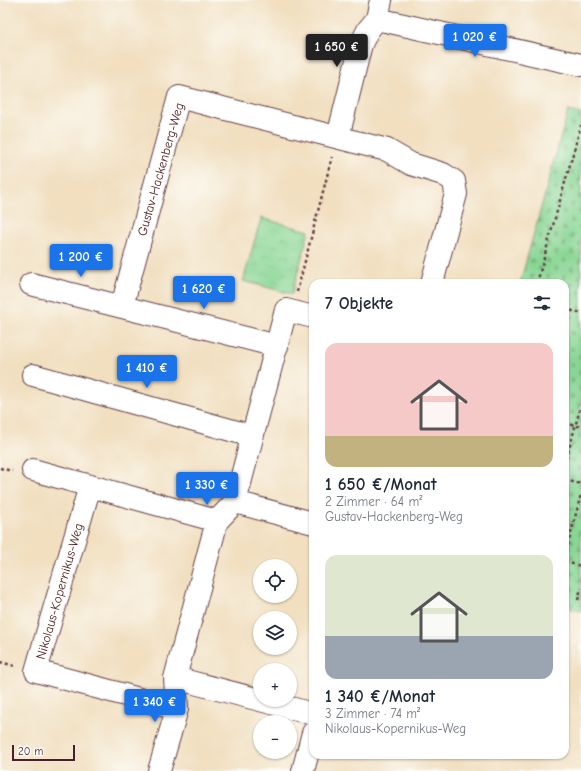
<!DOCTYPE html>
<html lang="de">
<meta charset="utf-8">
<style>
body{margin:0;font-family:"Comic Neue",sans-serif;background:#f6f6f7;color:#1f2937;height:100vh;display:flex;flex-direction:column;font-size:15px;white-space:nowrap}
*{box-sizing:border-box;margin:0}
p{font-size:13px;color:#747a83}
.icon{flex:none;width:22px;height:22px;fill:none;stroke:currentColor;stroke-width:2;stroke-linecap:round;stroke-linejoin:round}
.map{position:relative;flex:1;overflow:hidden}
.sheet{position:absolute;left:309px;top:279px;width:260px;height:480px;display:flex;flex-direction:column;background:#fff;border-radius:12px;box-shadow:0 1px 3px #0004}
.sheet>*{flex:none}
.fabs{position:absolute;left:253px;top:559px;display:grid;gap:8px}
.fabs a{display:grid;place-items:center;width:44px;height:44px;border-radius:50%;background:#fff;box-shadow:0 1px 3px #0004;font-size:20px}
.scale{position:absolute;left:12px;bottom:10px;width:63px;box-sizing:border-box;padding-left:4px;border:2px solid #4a1f2b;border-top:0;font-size:11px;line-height:14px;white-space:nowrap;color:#4a1f2b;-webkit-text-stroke:3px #fdfcf7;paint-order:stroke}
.price{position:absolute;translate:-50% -34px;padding:0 9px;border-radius:4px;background:#1a73e8;color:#fff;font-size:13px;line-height:26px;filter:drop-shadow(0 1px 2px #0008)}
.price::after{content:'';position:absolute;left:50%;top:24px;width:12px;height:9px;margin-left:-6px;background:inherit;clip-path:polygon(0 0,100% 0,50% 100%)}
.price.selected{background:#222;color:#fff}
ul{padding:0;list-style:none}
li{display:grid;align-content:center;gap:8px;height:212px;padding:0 16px}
li span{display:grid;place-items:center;height:124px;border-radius:12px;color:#555}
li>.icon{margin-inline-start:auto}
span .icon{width:72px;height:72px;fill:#fffc;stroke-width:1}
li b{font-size:17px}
h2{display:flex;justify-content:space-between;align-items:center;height:48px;padding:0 16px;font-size:17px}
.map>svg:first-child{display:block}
</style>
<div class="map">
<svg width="581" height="771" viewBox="0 0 581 771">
<defs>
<pattern id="cemetery-stones" width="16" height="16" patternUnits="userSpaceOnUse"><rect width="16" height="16" fill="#89d694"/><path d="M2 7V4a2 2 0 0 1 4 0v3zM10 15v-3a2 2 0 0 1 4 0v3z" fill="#78b780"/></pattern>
<pattern id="park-crowns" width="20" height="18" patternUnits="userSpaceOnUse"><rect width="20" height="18" fill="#89d694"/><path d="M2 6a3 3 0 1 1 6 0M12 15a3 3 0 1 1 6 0" fill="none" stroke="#78b780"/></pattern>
</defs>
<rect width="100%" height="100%" fill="#fdfcf7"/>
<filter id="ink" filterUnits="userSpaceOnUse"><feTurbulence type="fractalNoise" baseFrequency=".025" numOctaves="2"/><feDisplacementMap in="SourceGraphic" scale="8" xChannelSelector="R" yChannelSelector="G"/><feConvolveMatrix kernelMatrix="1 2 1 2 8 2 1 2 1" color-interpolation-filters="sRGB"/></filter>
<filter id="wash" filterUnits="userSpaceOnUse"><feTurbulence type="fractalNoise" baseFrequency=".012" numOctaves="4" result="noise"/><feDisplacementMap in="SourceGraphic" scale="16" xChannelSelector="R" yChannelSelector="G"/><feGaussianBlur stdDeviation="0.9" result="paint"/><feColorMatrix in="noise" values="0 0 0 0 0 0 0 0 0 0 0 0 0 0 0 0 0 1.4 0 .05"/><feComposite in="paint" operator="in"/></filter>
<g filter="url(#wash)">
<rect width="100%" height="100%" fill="#f1dfc0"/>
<!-- cemetery -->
<path fill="url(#cemetery-stones)" stroke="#6a7a60" d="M568 111 581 114V611L565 607V283H520Z"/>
<!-- park -->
<path fill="url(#park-crowns)" stroke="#6a7a60" d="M261 218 309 231 292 294 243 281Z"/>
</g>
<g filter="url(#ink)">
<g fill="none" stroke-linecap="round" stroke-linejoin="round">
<defs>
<path id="street" d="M377 19 581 65
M338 137 361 44 368 30 377 19 381 0
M31 284 277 346
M122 306 179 97 387 150 411 164 443 174 454 181 456 194 432 283
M33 375 252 436
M33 470 217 521
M90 486 36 671 177 709
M235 502 313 523
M175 678 260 700
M260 700 313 714
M159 771 177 709 175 678 217 521 235 502 286 310 313 317
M303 771 313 733"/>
</defs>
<!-- street casing -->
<use href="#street" stroke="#633c41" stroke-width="24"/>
<!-- path -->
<path stroke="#633c41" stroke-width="2.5" stroke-dasharray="3 3" stroke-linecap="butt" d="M537 283 581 125
M297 292 332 157
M565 309 581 313
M565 423 581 427
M565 464 581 405
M0 468 12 471
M565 480 581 484
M565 557 581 494
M565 562 581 566
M578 600 581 588
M0 662 15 666"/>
<!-- street -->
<use href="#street" stroke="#fff" stroke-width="22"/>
</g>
</g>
<g text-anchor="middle" stroke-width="3" stroke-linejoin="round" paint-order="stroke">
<!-- street labels -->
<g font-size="13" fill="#4a1f2b" stroke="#fdfcf7">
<text transform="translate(160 169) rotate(-74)" y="5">Gustav-Hackenberg-Weg</text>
<text transform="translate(59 591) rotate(-74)" y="5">Nikolaus-Kopernikus-Weg</text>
</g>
</g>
</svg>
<div class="fabs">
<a><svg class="icon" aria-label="locate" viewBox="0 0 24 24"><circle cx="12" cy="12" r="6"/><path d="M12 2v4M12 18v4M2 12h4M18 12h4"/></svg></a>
<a><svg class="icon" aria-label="layers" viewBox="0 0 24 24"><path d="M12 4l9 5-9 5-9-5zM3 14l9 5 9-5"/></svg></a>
<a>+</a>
<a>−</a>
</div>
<div class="scale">20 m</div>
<b class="price" style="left:475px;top:58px">1 020 €</b>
<b class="price selected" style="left:337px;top:68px">1 650 €</b>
<b class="price" style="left:81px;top:278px">1 200 €</b>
<b class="price" style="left:204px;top:310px">1 620 €</b>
<b class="price" style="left:147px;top:389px">1 410 €</b>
<b class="price" style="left:207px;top:506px">1 330 €</b>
<b class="price" style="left:155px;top:723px">1 340 €</b>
<section class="sheet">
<h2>7 Objekte<svg class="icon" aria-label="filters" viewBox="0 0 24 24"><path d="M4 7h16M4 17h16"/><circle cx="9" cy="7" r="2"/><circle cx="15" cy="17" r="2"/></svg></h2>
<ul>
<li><span style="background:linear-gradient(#f6c9c9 75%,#c2b280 0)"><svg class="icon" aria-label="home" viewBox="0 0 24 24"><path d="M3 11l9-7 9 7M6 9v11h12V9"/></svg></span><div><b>1 650 €/Monat</b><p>2 Zimmer · 64 m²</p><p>Gustav-Hackenberg-Weg</p></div></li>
<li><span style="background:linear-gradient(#dfe7d0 65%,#9aa5b1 0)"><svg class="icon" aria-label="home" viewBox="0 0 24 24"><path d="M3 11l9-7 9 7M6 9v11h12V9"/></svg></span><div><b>1 340 €/Monat</b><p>3 Zimmer · 74 m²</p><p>Nikolaus-Kopernikus-Weg</p></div></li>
</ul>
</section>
</div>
